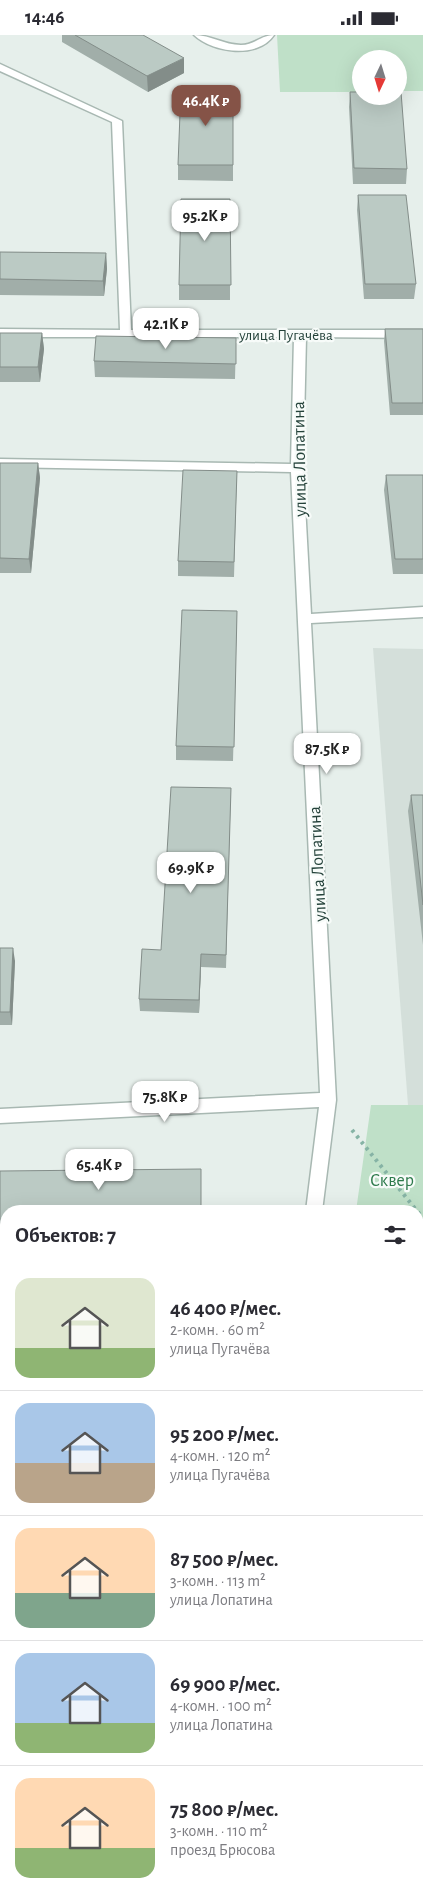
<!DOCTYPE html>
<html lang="ru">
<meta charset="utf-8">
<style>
body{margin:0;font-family:"Alegreya Sans",sans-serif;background:#f7f7f7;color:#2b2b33;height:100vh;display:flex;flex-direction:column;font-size:19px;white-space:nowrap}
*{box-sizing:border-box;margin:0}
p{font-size:16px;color:#7c7c81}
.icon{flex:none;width:28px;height:28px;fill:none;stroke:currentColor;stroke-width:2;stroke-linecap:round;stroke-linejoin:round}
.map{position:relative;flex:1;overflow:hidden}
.sheet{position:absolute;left:0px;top:1170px;width:424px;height:695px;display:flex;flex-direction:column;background:#fff;border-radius:20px 20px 0 0;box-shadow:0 5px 20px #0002}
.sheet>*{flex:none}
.needle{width:32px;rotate:184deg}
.tools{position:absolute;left:352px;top:15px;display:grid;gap:10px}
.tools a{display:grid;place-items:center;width:55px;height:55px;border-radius:50%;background:#fff;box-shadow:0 5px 20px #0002;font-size:25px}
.price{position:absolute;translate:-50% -42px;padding:0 11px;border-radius:10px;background:#fff;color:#222;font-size:16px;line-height:32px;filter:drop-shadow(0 1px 2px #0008)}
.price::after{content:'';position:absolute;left:50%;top:30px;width:15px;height:11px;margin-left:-8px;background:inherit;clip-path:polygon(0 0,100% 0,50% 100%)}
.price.active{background:#855347;color:#fff}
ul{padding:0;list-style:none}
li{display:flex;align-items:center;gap:15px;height:125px;padding:0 15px}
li+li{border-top:1px solid #e1e1e2}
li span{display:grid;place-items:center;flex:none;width:140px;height:100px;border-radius:15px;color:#555}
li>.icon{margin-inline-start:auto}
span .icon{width:60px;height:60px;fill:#fffc;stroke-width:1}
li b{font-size:21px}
h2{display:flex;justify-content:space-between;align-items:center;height:60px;padding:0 15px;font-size:21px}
.status{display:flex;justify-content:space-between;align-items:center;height:35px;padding:0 25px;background:#fff;direction:ltr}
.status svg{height:14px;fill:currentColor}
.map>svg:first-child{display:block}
</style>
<div class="status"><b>14:46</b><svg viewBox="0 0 49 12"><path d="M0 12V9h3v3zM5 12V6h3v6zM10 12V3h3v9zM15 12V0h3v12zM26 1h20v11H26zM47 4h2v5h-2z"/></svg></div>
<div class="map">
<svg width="423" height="1865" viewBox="0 0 423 1865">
<rect width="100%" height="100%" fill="#e6efeb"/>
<!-- built -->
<path fill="#d4dfda" d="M373 613 423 614V1070H408Z"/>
<!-- green -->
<path fill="#bfe0c8" d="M277 0H423V56H399V24H361V57H280Z
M371 1070H423V1563L418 1564V1176H356Z"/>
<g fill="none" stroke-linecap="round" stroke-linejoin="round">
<defs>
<path id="minor" d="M194 0C211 0 224 10 241 10 255 10 261 0 274 0 258 24 213 18 194 0Z
M0 29 122 86 131 295H423V303L306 302 303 433 311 579 423 572V582L311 588 336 1065 322 1176H306L319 1072 0 1088V1074L320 1058 291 437 0 432V424L291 429 294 302H0V294L120 295 112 87 0 36Z
M418 1594H423V1612H418Z
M6 1635V1655L0 1656V1636Z"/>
</defs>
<!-- minor casing -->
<use href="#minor" stroke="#a8b8b2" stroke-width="3"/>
<!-- path -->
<path stroke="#86b3a5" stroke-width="4" stroke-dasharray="3 4.5" stroke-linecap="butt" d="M352 1095 417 1176
M418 1177 423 1184"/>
<!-- minor -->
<use href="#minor" fill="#fff" fill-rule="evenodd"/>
</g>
<!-- wall -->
<path fill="#a1aea9" d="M62 0H143L184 38 148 57 62 7Z
M233 54V146L178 145V130Z
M350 57 407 134 406 149H353L349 72Z
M358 160 416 249 414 264H364L357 175Z
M230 164V265H179V250Z
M0 217 106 218 107 234 104 261 0 260Z
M385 294H423V380H390L384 306Z
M0 298H42L44 314 40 347H0Z
M236 303 235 344 95 342 94 326Z
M0 428H38L40 443 31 538H0Z
M237 436 234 542 178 541V526Z
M386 440H423V539H393L384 455Z
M237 576 233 726 176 725V711Z
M231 753 226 933 201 932 199 978 140 976 139 964 161 915Z
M411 760H423V910L408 776Z
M0 913 15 926 12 990H0Z
M0 1136 6 1176V1218H0Z"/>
<!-- shaded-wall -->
<path fill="#838d89" d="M184 23V38L148 57 147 41Z
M106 218 107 234 104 261 103 246Z
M42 298 44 314 40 347 38 332Z
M38 428 40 443 31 538 29 524Z
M13 913 15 926 12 990 10 977Z
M201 919V932L199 978V965Z"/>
<!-- building -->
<path fill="#bbcac4" stroke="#838d89" d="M75 0H143L184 23 147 41Z
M181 53 233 54V130H178Z
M350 57H361V61H399V57H401L407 134 354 133Z
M358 160H406L416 249H365Z
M181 164H230L231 250H179Z
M0 217 106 218 103 246 0 244Z
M385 294H423V368H392Z
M0 298H42L38 332H0Z
M96 301 236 303V329L94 326Z
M0 428H38L29 524 0 523Z
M183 435 237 436 234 527 178 526Z
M386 440H423V524H395Z
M182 575 237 576 234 712 176 711Z
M171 752 231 753 226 920 201 919 199 965 139 964 142 914 161 915Z
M411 760H423V870Z
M0 913H13L10 977H0Z
M201 1134V1176H6V1205L0 1206V1136Z"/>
<g text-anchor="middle" stroke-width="4.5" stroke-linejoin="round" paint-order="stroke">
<!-- far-street labels -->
<g font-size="15" fill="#24423a" stroke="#f7fbf9">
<text x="286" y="305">улица Пугачёва</text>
</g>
<!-- street labels -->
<g font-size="18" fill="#24423a" stroke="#f7fbf9">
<text transform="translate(299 424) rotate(-91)" y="6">улица Лопатина</text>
<text transform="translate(317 829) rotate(-93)" y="6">улица Лопатина</text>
</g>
<!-- park labels -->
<g font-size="18" fill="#2d7a4b" stroke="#f7fbf9">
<text x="392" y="1151">Сквер</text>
</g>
</g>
</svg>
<div class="tools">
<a><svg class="needle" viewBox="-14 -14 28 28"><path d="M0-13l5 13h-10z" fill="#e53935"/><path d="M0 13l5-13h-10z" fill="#7c7c81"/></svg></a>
</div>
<b class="price active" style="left:206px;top:92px">46.4K ₽</b>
<b class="price" style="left:205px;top:207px">95.2K ₽</b>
<b class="price" style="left:166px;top:315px">42.1K ₽</b>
<b class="price" style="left:327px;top:740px">87.5K ₽</b>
<b class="price" style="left:191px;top:859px">69.9K ₽</b>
<b class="price" style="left:165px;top:1088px">75.8K ₽</b>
<b class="price" style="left:99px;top:1156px">65.4K ₽</b>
<section class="sheet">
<h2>Объектов: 7<svg class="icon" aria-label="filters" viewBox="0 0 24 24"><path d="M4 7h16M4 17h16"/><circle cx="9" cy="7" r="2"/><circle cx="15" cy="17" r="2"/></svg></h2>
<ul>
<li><span style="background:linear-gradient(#dfe7d0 70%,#8fb573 0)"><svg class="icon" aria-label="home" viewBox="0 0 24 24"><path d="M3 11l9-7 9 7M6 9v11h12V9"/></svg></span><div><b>46 400 ₽/мес.</b><p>2-комн. · 60 m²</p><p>улица Пугачёва</p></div></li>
<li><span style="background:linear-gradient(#a9c7e8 60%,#b9a48a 0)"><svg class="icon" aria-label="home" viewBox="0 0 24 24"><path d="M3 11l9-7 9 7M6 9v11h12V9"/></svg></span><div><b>95 200 ₽/мес.</b><p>4-комн. · 120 m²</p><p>улица Пугачёва</p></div></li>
<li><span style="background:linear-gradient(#ffd9b3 65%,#7fa58c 0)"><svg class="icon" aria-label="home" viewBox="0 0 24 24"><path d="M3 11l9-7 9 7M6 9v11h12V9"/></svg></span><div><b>87 500 ₽/мес.</b><p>3-комн. · 113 m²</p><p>улица Лопатина</p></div></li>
<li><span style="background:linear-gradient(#a9c7e8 70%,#8fb573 0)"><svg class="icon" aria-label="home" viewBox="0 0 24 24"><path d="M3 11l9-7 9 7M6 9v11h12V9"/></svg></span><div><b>69 900 ₽/мес.</b><p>4-комн. · 100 m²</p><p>улица Лопатина</p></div></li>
<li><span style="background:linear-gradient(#ffd9b3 70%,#8fb573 0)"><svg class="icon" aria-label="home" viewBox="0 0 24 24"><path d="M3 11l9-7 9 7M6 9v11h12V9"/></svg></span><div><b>75 800 ₽/мес.</b><p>3-комн. · 110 m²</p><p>проезд Брюсова</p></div></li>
</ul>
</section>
</div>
